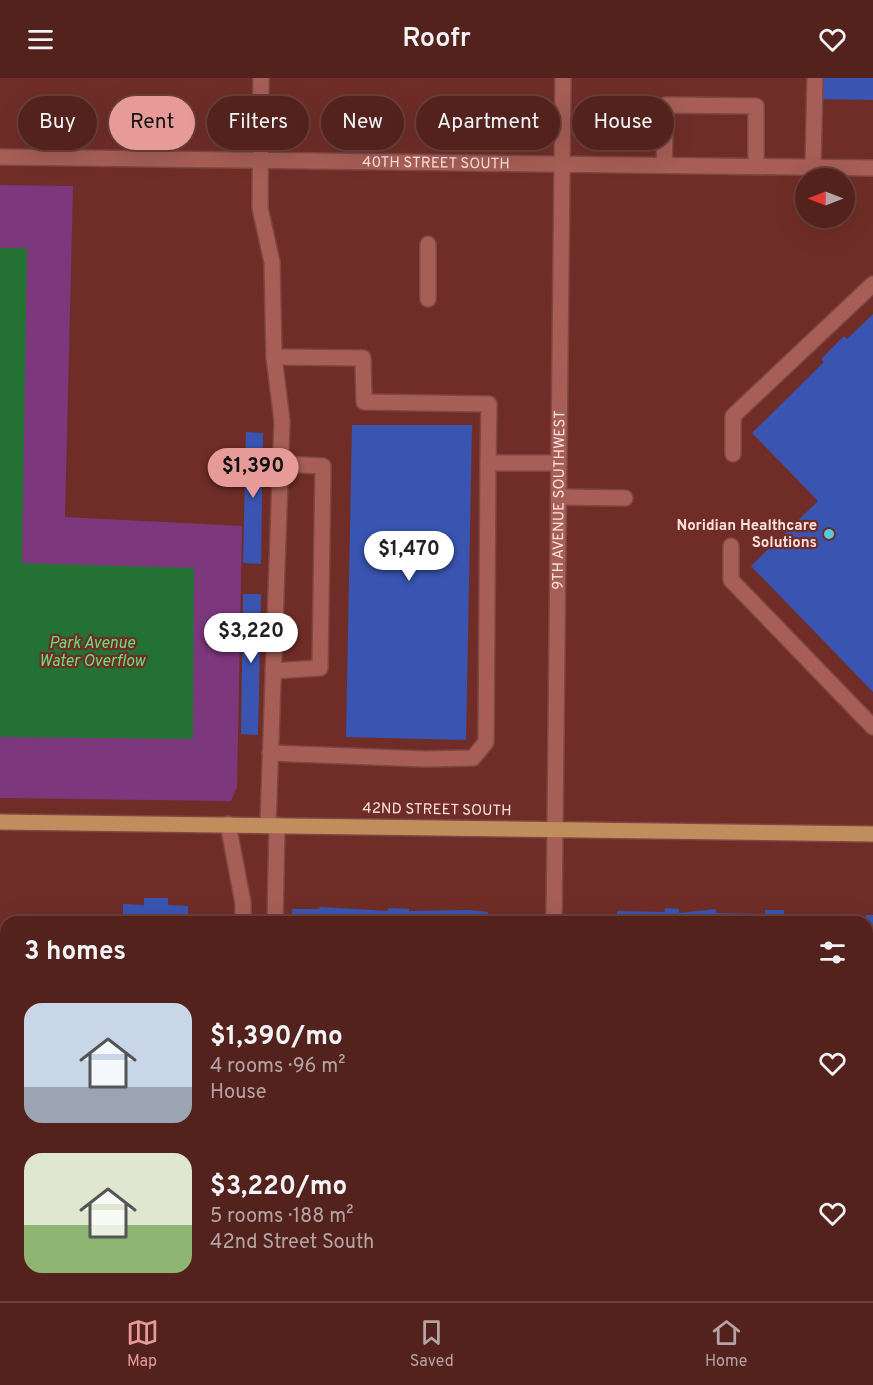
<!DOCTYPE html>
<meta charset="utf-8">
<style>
body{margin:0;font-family:Overpass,sans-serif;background:#5a2a26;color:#f1f3f6;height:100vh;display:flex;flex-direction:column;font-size:22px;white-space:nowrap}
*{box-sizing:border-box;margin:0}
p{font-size:20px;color:#b5a4a4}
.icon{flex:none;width:33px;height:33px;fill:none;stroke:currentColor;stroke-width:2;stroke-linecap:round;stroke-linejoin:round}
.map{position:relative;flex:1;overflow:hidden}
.details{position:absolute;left:0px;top:838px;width:873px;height:386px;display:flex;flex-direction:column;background:#54221d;border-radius:18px 18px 0 0;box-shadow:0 6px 24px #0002,0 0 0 2px #6a3f3b}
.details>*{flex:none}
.hud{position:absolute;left:18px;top:18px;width:837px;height:54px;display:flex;gap:12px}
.needle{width:39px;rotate:270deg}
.buttons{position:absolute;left:795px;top:90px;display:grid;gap:12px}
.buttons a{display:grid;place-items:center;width:60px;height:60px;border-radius:50%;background:#54221d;box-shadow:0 6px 24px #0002,0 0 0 2px #6a3f3b;font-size:30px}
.price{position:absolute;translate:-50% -51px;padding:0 14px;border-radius:21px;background:#fff;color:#222;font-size:20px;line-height:39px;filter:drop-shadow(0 2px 3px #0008)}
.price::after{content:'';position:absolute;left:50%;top:36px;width:18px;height:14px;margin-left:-9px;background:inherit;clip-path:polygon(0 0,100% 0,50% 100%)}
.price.current{background:#e69b98;color:#111}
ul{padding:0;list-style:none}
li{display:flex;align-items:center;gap:18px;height:150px;padding:0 24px}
li span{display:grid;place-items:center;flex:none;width:168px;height:120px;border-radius:18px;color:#555}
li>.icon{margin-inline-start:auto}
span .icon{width:72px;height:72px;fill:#fffc;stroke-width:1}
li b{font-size:26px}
h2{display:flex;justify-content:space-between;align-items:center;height:72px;padding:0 24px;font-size:26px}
.chip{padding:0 21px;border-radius:27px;background:#54221d;box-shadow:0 6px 24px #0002,0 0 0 2px #6a3f3b;font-size:21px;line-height:54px}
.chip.current{background:#e69b98;color:#111}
header{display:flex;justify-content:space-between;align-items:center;height:78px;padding:0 24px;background:#54221d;font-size:27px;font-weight:600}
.tabs{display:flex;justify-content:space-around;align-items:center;height:84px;border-top:2px solid #6a3f3b;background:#54221d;font-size:16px;color:#b5a4a4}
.tabs a{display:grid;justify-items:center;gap:3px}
.tabs .current{color:#e69b98}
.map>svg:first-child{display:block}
</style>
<header><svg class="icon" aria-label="menu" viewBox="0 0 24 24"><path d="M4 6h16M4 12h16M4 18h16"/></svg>Roofr<svg class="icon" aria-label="heart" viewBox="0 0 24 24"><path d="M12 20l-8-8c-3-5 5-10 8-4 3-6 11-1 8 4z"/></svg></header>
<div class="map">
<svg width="873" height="1223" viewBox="0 0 873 1223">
<rect width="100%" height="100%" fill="#702d27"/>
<!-- green -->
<path fill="#7d377d" d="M0 107 73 108 65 439 242 448 237 709 231 723 0 720Z"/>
<!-- water -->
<path fill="#247134" d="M0 170H27L22 485 194 490 193 661 0 659Z"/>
<!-- building -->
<path fill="#3955b1" d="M820 0H873V22L819 21Z
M873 236V614L751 488 818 423 752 355 824 284 821 281 844 258 847 261Z
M352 347H472L466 662 346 659Z
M246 354 263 355 261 486 243 485Z
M243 516H261L258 657 241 656Z
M144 820H168V827L188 828V844H123V826L144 827Z
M320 829 388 833V830L409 831V833L469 832 488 834 487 844H292V831H319Z
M665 830 679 831V835L716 831V835L765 836V832H784V836L817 837V844H617V833L665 834Z
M866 837H873V894H867Z
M0 921H6V999H0Z
M867 955H873V995H867Z
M867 1023H873V1062H867Z
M867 1090H873V1110H867Z
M0 1107H6V1128H0Z
M867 1117H873V1138H867Z
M0 1177H6V1218H91V1223H0Z
M867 1194H873V1215H867Z
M113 1218H178L177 1223H111Z
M230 1218H253L251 1223H228Z
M595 1218H616V1223H595Z"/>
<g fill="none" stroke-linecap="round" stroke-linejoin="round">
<defs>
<g id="minor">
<path d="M261 0 260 130 272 184 274 279 282 343 268 747"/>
<path id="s1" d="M0 79 873 90"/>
<path d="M664 87 666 27 756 28V88"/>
<path d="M813 89 815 0"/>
<path d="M428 166V221"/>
<path d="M274 279 363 280 364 324 489 326 488 385"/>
<path d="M733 376V338L873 206"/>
<path d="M559 419 625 420"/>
<path d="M731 468V502L873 649"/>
<path d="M273 593 320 590 323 388 281 386"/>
<path d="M270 675 424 681 473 680 486 664 488 385H559"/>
<path d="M228 746 243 825V844"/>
<path d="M275 844 277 747"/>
<path id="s2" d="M554 844 563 0"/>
<path d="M867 944H873"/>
<path d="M0 1051H6"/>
<path d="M867 1077H873"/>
<path d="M0 1148 6 1149"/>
<path d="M867 1155H873"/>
<path d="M410 1218 411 1223"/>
<path d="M216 1223 217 1218"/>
<path d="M548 1223V1218"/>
<path d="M629 1223 630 1218"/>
</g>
<path id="major" d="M0 744 873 756"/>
</defs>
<!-- minor casing -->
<use href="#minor" stroke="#7d4744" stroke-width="18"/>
<!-- major casing -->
<use href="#major" stroke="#7d4744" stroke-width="18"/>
<!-- minor -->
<use href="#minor" stroke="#a65e56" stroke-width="15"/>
<!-- major -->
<use href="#major" stroke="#bf8e5c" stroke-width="15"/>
</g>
<!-- markers -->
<circle fill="#53cbdb" stroke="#702d27" stroke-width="2" cx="829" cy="456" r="6"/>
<g text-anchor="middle" stroke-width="4.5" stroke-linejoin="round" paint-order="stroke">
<!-- street labels -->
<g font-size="15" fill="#fae1dd" stroke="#702d27">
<text dy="5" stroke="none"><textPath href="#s1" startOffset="436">40TH STREET SOUTH</textPath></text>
<text dy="5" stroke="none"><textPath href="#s2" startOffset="422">9TH AVENUE SOUTHWEST</textPath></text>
<text transform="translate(437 731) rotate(1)" y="5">42ND STREET SOUTH</text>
</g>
<!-- poi labels -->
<g font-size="15" font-weight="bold" fill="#fae1dd" stroke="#702d27" text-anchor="end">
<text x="817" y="452">Noridian Healthcare<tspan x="817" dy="17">Solutions</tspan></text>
</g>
<!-- water labels -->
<g font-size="16" font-style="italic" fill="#65e27c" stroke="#702d27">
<text x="92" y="570">Park Avenue<tspan x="92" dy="18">Water Overflow</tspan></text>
</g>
</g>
</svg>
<div class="buttons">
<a><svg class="needle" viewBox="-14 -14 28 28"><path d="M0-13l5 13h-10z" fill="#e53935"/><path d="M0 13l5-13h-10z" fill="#b5a4a4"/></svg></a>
</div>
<b class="price current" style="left:253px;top:421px">$1,390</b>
<b class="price" style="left:409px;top:504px">$1,470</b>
<b class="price" style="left:251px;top:586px">$3,220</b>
<div class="hud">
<a class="chip">Buy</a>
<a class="chip current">Rent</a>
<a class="chip">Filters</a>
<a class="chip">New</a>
<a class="chip">Apartment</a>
<a class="chip">House</a>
</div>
<section class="details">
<h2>3 homes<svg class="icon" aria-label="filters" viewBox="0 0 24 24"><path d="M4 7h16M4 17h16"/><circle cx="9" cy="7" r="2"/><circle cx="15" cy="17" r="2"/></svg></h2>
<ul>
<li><span style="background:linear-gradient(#c9d6e8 70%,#9aa5b1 0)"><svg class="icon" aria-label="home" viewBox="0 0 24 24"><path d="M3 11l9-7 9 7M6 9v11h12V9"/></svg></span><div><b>$1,390/mo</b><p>4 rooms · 96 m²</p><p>House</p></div><svg class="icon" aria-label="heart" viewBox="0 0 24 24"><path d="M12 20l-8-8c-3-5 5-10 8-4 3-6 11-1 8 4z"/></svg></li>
<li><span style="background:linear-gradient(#dfe7d0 60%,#8fb573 0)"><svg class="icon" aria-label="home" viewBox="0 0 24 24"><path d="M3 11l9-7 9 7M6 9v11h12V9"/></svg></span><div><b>$3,220/mo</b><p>5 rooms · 188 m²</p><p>42nd Street South</p></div><svg class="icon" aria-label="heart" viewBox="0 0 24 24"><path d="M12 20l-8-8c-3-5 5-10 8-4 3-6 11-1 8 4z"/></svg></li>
</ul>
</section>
</div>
<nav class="tabs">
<a class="current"><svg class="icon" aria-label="map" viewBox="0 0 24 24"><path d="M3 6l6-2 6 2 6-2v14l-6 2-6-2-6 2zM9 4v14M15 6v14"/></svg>Map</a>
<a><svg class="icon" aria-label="saved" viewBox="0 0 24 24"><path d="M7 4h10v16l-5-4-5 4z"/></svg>Saved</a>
<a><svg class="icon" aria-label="home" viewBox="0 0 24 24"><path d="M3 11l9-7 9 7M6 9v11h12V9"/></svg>Home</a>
</nav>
